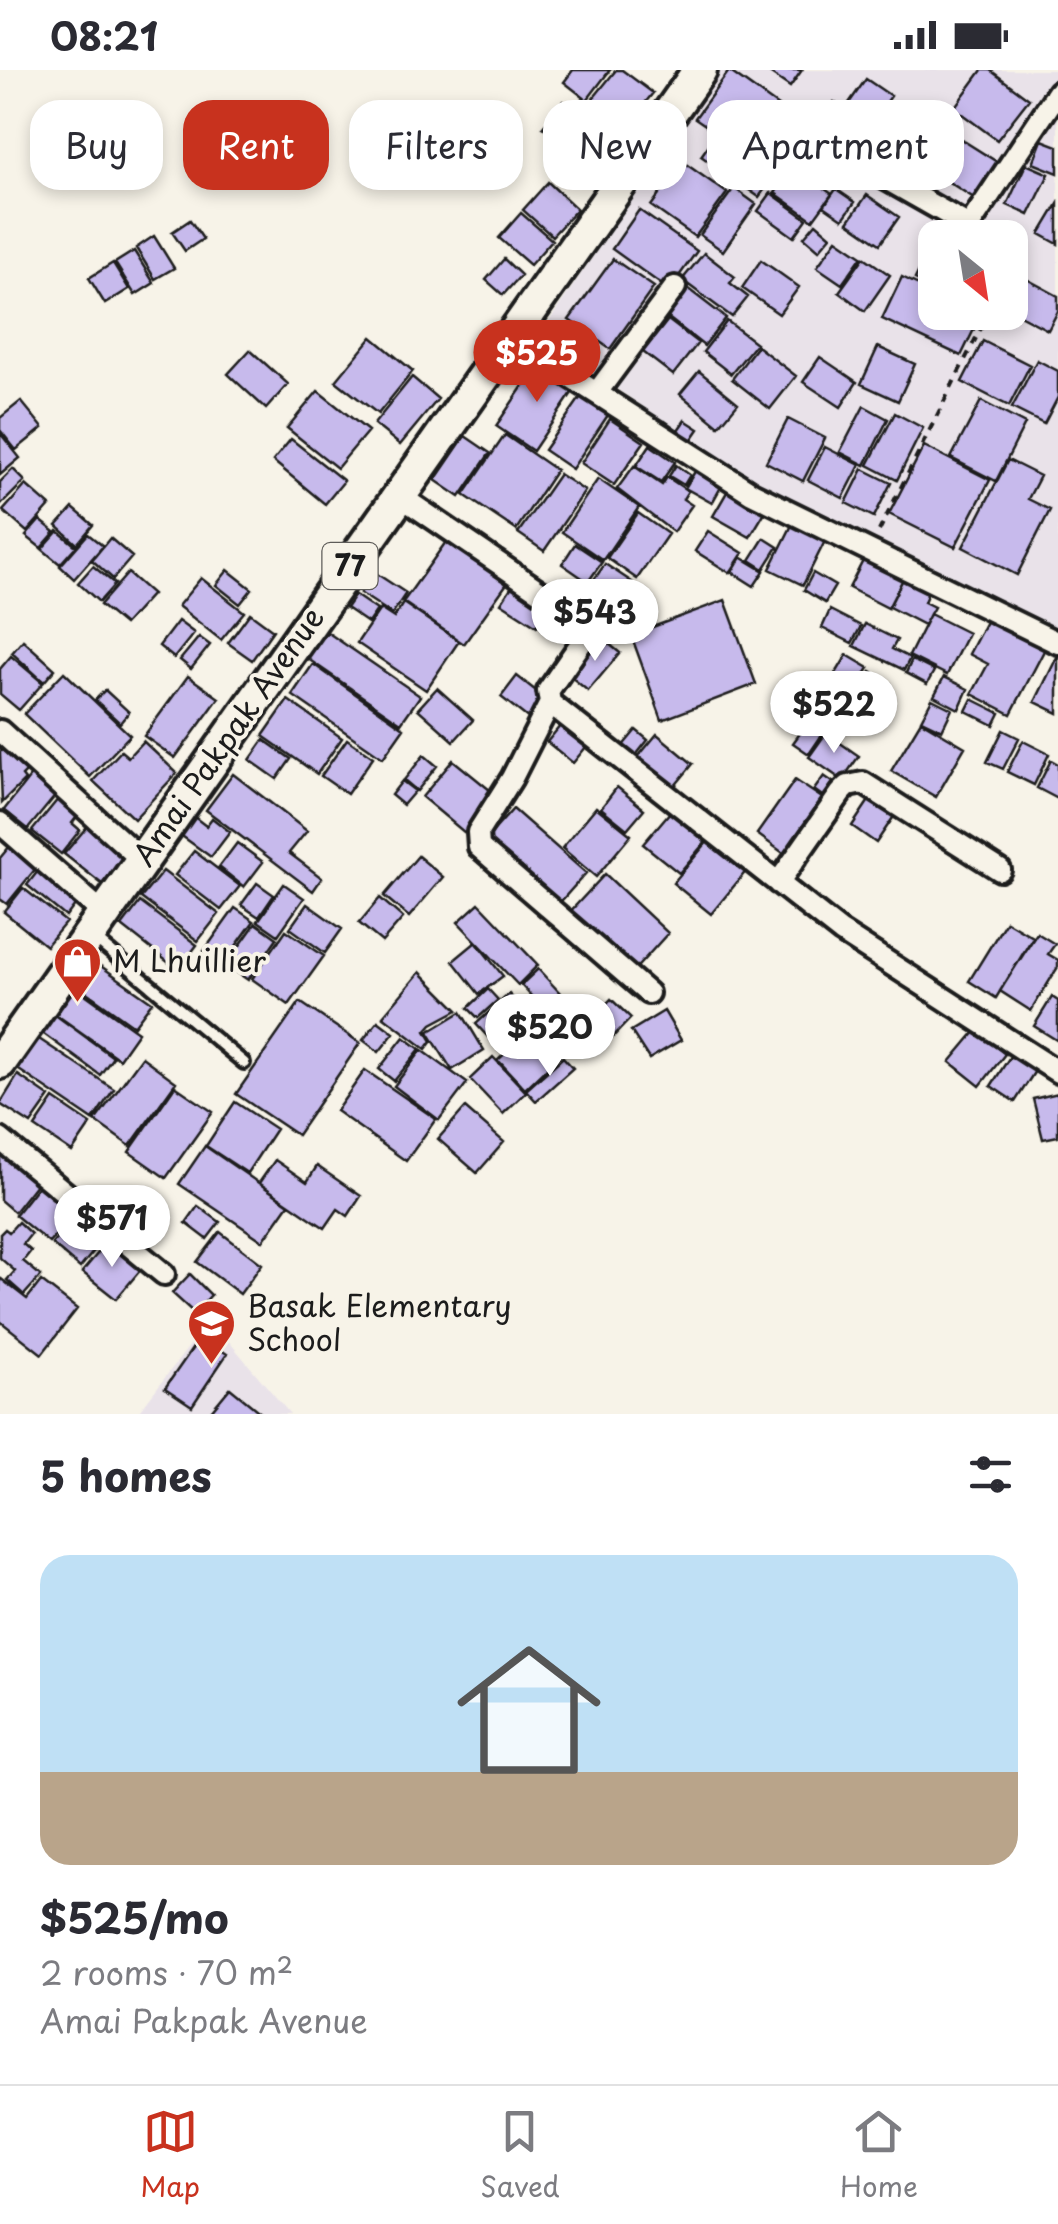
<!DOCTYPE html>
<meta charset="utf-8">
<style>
body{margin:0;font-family:"Playpen Sans",sans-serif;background:#f2f2f3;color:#2b2b33;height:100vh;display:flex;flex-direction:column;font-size:38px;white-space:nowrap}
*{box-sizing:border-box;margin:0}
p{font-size:32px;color:#7c7c81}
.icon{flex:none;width:55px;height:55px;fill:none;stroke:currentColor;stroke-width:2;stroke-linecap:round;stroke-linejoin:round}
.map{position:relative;height:1344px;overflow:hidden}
.side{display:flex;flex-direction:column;background:#fff;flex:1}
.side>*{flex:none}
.guide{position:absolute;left:30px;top:30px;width:1000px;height:90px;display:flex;gap:20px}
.needle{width:65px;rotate:150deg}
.tools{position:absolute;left:918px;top:150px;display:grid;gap:20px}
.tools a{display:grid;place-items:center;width:110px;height:110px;border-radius:20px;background:#fff;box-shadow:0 5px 15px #0003;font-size:50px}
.price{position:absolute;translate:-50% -85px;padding:0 22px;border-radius:35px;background:#fff;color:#222;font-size:32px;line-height:65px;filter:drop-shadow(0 2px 5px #0008)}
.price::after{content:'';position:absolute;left:50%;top:60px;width:30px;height:22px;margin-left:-15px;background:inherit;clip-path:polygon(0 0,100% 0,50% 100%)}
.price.selected{background:#c8321e;color:#fff}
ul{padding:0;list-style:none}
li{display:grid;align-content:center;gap:20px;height:530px;padding:0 40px}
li+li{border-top:2px solid #e1e1e2}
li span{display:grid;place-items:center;height:310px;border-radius:30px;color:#555}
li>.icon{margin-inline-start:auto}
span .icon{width:180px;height:180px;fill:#fffc;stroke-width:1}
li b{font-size:42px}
h2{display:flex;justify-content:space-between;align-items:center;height:120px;padding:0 40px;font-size:42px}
.tag{padding:0 35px;border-radius:30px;background:#fff;box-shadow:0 5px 15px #0003;font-size:35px;line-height:90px}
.tag.selected{background:#c8321e;color:#fff}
.status{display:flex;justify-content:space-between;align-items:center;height:70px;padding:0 50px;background:#fff;direction:ltr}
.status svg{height:28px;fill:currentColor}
.menu{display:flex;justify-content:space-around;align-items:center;height:140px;border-top:2px solid #e1e1e2;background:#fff;font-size:28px;color:#7c7c81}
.menu a{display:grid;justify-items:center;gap:5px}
.menu .selected{color:#c8321e}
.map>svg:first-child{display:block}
</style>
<div class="status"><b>08:21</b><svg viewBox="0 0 49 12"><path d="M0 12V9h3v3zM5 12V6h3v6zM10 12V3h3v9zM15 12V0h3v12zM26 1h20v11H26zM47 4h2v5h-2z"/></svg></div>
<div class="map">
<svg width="1058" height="1344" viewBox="0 0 1058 1344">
<rect width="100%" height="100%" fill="#f7f3e8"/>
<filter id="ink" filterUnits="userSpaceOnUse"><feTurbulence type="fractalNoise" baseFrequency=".01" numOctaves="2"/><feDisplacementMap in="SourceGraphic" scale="20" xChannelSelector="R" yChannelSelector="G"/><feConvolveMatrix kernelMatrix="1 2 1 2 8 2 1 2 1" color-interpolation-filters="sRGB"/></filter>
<g filter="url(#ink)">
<!-- built -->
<path fill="#e9e2e9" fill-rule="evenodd" d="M719 0H1058V580L748 408 539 266ZM935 168H1010V242H935Z
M210 1249 290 1344H137Z"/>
<!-- building -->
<path fill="#c7baec" stroke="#1c1c1c" stroke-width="2.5" d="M573 0H610L587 30 564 12Z
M616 0H622L653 23 625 58 591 31Z
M765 0H802L790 17Z
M982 0H990L1029 29 997 70 954 38Z
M729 1 778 36 755 69 785 91 759 127 701 86 717 63 695 48Z
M866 9 891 26 872 53 847 36Z
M563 31 619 72 599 98 543 57Z
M834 32 885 67 867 92 816 57Z
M884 40 902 53 890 69 872 56Z
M925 40 948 55 921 96 899 82Z
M948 61 997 92 974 128 925 97Z
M1042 70 1058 76V103L1033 93Z
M683 92 727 123 695 167 651 136Z
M1026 94 1049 104 1029 145 1007 135Z
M794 97 832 124 813 150 775 123Z
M548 112 577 139 552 166 523 140Z
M734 118 756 134 723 181 700 165Z
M836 119 855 132 843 149 824 136Z
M771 123 807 149 794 167 758 141Z
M867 125 899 147 880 174 848 152Z
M1058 134V174L1040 164Z
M639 140 697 181 669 220 612 179Z
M521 143 552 170 530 195 499 168Z
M190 150 203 169 185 181 172 162Z
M816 153 831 166 819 180 804 167Z
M154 166 174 198 155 209 136 178Z
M837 169 862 186 842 214 817 197Z
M932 174 935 176V219L915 209Z
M134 181 154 213 135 225 115 193Z
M704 183 735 207 730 213 748 227 732 247 682 210Z
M864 187 890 205 865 241 839 222Z
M504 189 521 205 503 225 486 210Z
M613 189 654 217 610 279 569 250Z
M761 190 799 217 779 244 742 218Z
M113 193 129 219 105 234 89 208Z
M902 207 935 223V242L981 245 961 286 882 249Z
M1023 207 1058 226V241L1048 260 1010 240Z
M683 215 726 248 704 276 662 243Z
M668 250 698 273 673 305 643 282Z
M727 251 756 273 731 304 703 282Z
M372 267 413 301 378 344 336 311Z
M983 271 1030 295 1009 336 962 312Z
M757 276 796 306 770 339 732 309Z
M878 277 915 294 898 331 861 314Z
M250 280 288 314 266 339 228 304Z
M820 287 857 312 841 337 803 312Z
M541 289 578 314 533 381 496 356Z
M1037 290 1058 301V327L1044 354 1012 338Z
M699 301 738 333 719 356 680 324Z
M412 307 438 329 400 375 374 354Z
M587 318 614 336 572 399 544 380Z
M318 321 368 361 337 398 287 358Z
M21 331 43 358 16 380 0 360V348Z
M981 331 1025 354 996 411 951 388Z
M864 336 888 349 865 395 840 382Z
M895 343 923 358 897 410 868 395Z
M610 349 644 372 614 415 581 393Z
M788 349 825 368 803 411 766 392Z
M685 350 699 359 686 378 659 360 665 351 678 360Z
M0 363 20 388 0 405Z
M505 365 556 400 516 460 464 425Z
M465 366 490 383 460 427 435 410Z
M291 369 344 411 325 434 273 391Z
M650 375 675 392 661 412 636 396Z
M924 376 990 410 955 477 889 444Z
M825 377 860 395 843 428 808 410Z
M1008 390 1040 406 1028 429 1050 440 1017 505 963 477Z
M700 393 726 408 712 433 685 418Z
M676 395 690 405 684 415 669 406Z
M634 396 662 415 667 407 688 421 683 429 692 435 673 462 617 419Z
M13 399 25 411 0 436V412Z
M863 399 891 413 874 447 846 433Z
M559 404 585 421 544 481 518 463Z
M598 409 639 437 603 490 562 462Z
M26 415 50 436 27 462 3 441Z
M731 415 768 437 750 467 713 446Z
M73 438 93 455 77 474 57 456Z
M638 443 668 464 637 509 607 488Z
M40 450 55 462 41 478 26 466Z
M792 455 825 471 803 515 770 499Z
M58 461 76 476 60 494 42 479Z
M708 461 743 483 730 503 695 481Z
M453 462 513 505 464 574 403 532Z
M88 464 103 476 74 509 60 496Z
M110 468 132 487 113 509 92 490Z
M764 468 778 477 764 499 750 490Z
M575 474 602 492 588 512 562 494Z
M867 483 906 503 888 538 849 518Z
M741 487 764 501 754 516 732 502Z
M605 494 632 512 618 532 591 514Z
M93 496 115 514 99 532 78 513Z
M228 500 252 519 240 534 216 515Z
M374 502 406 523 392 544 360 523Z
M128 503 152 524 124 555 100 535Z
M813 503 835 516 825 533 804 520Z
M905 505 930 518 924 532 934 537 924 555 889 537Z
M518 507 554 531 537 556 501 533Z
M201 508 244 542 221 570 178 536Z
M355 525 377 540 368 553 346 538Z
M725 530 756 614 662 650 631 565Z
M403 533 459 571 426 620 357 573 380 539 394 548Z
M830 540 861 556 852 573 822 558Z
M991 542 1049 571 1011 644 972 624 988 594 969 584Z
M250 543 273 560 252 590 228 573Z
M930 544 968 563 947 605 909 586Z
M178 551 194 563 174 588 159 576Z
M865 554 897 570 892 579 910 588 904 600 854 576Z
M327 562 420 626 401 653 308 589Z
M199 567 210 575 191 599 180 590Z
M602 568 620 583 588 621 570 606Z
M23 570 55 599 44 612 12 583Z
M847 585 869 598 854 623 832 610Z
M1058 585V643L1035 632Z
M11 586 43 613 19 640 0 624V599Z
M912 590 934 601 927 614 906 603Z
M313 594 404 658 383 688 292 625Z
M64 602 130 665 90 707 24 644Z
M871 602 890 613 865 654 846 643Z
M188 606 219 628 175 688 144 666Z
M517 606 545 628 529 649 501 627Z
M944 607 968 619 959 639 934 626Z
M437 618 473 650 454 671 418 639Z
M105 620 129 642 120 653 95 630Z
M932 629 952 639 942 660 921 650Z
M972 629 1000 643 994 655 966 641Z
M288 630 342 668 317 704 263 666Z
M811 648 826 659 809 684 793 673Z
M565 650 591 671 573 693 547 672Z
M921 651 965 677 936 727 891 701Z
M636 660 648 670 629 694 616 684Z
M1003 660 1019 668 1003 699 987 692Z
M826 663 859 686 842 710 809 687Z
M657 664 693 694 669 723 633 693Z
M347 669 373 687 347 724 321 706Z
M264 670 291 689 277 709 250 690Z
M143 671 177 703 134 749 93 711 121 681 128 687Z
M1023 671 1049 684 1034 715 1007 702Z
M9 673 32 696 22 706 25 710 2 733 0 682Z
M424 685 437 696 417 721 404 710Z
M453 690 496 725 465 763 422 727Z
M1051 690 1058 694V729L1037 718Z
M36 699 61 719 28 759 4 740Z
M233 704 307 761 289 783 322 808 313 821 206 740Z
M824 706 840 717 829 731 814 720Z
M795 710 825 730 786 785 757 764Z
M402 711 415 721 403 735 391 725Z
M617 717 644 739 627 759 601 738Z
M63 723 83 739 72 753 80 760 61 784 32 761Z
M874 723 899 739 876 773 852 756Z
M676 735 712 764 679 803 643 774Z
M596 737 631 765 596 807 562 778Z
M513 739 586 803 554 839 481 775Z
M193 746 206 756 212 748 230 762 211 787 179 764Z
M91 752 129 781 102 814 64 784Z
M714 764 752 794 711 844 673 813Z
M15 770 41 792 7 834 0 829V788Z
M237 773 263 792 244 817 219 797Z
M194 781 240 816 221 840 175 805Z
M418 786 443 807 409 847 384 826Z
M42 796 81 827 66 847 27 815Z
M163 801 219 844 198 871 141 828Z
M605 804 668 863 630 905 566 846Z
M257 813 274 825 259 847 241 835Z
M284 814 304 828 278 865 258 851Z
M23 818 66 852 46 876 4 842Z
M380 828 403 848 382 872 359 853Z
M140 832 197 875 178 900 122 856Z
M479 833 538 895 518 915 458 852Z
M307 834 342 859 325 883 290 858Z
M235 838 254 851 223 894 204 881Z
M1006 851 1033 867 996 928 969 911Z
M256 853 277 868 248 910 226 895Z
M286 860 324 886 289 935 252 909Z
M1037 863 1055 874 1048 884 1058 890V897L1031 941 1000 921Z
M476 872 503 906 479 924 453 891Z
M95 892 152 932 134 956 78 916Z
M538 899 586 951 569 967 521 915Z
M420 902 458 940 432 954 426 961 432 971 426 979 383 946Z
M71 914 138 962 119 989 51 941Z
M488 919 498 930 478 948 468 938Z
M509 924 532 948 499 979 476 954Z
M1052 927 1058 931V971L1034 956Z
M611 929 631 948 608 972 588 953Z
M300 932 360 973 297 1065 236 1024Z
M664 941 681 970 649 989 631 961Z
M461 942 484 980 452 1000 428 962Z
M54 944 113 987 100 1005 41 962Z
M543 948 570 976 525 1019 498 990Z
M378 951 394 963 379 982 363 970Z
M976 961 1005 984 980 1016 950 992Z
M30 963 114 1019 93 1050 10 994Z
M404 967 420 979 394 1011 379 999Z
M422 980 467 1013 439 1050 394 1016Z
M1011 985 1035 1001 1015 1032 991 1016Z
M142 987 176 1012 130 1076 95 1051Z
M493 987 526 1022 503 1044 470 1009Z
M563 987 573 998 536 1031 526 1020Z
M365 1000 436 1049 406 1091 336 1041Z
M18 1005 50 1027 31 1054 0 1034Z
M175 1016 213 1042 166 1108 129 1082Z
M1058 1023V1066L1043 1069 1033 1029Z
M54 1029 91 1054 72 1082 35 1057Z
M235 1032 276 1059 247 1103 206 1076Z
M465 1038 504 1072 477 1103 438 1069Z
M0 1070 44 1104 14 1142 0 1130Z
M205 1076 289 1134 263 1171 179 1114Z
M275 1090 307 1112 317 1096 361 1126 348 1146 338 1139 325 1158 259 1113Z
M45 1107 80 1136 49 1173 15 1145Z
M198 1136 220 1152 207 1169 186 1153Z
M79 1142 107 1165 80 1198 52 1174Z
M18 1152 31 1164 23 1174 31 1181 23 1191 41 1206 24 1225 7 1210 15 1201 0 1188V1164L5 1159 9 1162Z
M220 1162 262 1194 240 1224 197 1192Z
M109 1170 143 1197 116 1229 82 1202Z
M190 1204 211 1225 194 1243 172 1223Z
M0 1208 27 1229 41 1211 77 1239 42 1284 0 1251Z
M201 1266 227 1284 192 1336 165 1318Z
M230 1318 262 1344H214L211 1341Z"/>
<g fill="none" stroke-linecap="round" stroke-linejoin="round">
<defs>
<path id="service" d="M95 869 244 993"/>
<path id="minor" d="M872 101 969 156 1058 22
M512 269 752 423 1058 573
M598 321 675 217
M400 426 585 552 586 566 548 621 550 633 841 862 1058 1002
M550 633 512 708 478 762 479 777 648 923
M0 661 142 790
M0 753 104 844
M778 813 841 723 848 716 863 713 1000 800
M0 1069 164 1204"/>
<path id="trunk" d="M0 992 700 0"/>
</defs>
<!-- service casing -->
<use href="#service" stroke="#1c1c1c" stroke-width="18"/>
<!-- minor casing -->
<use href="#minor" stroke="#1c1c1c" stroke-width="28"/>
<!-- trunk casing -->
<use href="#trunk" stroke="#1c1c1c" stroke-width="40"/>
<!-- path -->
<path stroke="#1c1c1c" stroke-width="4" stroke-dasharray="8 8" stroke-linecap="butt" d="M988 162 997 168
M1010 182 1016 189 1010 201
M879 461 989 242"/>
<!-- service -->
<use href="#service" stroke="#f7f3e8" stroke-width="10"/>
<!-- minor -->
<use href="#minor" stroke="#f7f3e8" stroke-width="20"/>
<!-- trunk -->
<use href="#trunk" stroke="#f7f3e8" stroke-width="32"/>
</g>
</g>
<!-- icons -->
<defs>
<symbol id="shop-pin" viewBox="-11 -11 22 30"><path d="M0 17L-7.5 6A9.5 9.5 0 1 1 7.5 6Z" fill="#c8321e" stroke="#f7f3e8"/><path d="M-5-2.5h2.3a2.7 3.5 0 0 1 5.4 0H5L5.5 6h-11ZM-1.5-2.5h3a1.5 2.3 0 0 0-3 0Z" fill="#fff"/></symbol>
<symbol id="school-pin" viewBox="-11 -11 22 30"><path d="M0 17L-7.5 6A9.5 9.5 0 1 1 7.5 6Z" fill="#c8321e" stroke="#f7f3e8"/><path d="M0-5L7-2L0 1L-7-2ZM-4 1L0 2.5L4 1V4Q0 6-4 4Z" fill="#fff"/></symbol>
</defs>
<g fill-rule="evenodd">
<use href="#shop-pin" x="50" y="864" width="55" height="75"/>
<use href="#school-pin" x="184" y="1226" width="55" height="75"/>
</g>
<g text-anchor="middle" stroke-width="8" stroke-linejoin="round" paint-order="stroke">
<!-- shield labels -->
<rect fill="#f7f3e8" stroke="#5e5c59" stroke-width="2.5" x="322.5" y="473" width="55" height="46" rx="8"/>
<g font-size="28" font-weight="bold" fill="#1c1c1c">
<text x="350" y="506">77</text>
</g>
<!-- street labels -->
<g font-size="30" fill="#1c1c1c" stroke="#f7f3e8">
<text transform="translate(229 667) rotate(-55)" y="10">Amai Pakpak Avenue</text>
</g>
<!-- poi labels -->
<g font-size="30" fill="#1c1c1c" stroke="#f7f3e8" text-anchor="start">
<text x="113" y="902">M Lhuillier</text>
<text x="247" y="1247">Basak Elementary<tspan x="247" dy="34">School</tspan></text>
</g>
</g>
</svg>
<div class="tools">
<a><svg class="needle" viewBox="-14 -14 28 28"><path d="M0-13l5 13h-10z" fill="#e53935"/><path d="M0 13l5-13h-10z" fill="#7c7c81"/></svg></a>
</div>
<b class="price selected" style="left:537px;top:335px">$525</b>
<b class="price" style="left:595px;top:594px">$543</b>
<b class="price" style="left:834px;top:686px">$522</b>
<b class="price" style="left:550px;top:1009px">$520</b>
<b class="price" style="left:112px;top:1200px">$571</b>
<div class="guide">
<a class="tag">Buy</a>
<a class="tag selected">Rent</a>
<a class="tag">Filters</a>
<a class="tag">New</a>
<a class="tag">Apartment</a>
</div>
</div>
<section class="side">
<h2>5 homes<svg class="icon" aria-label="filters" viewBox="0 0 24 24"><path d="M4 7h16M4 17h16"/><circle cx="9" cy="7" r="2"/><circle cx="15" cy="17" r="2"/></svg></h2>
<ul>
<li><span style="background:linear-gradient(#bfe0f5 70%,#b9a48a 0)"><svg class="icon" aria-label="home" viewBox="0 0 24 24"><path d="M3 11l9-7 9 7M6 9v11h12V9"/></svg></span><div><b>$525/mo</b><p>2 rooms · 70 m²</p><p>Amai Pakpak Avenue</p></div></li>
</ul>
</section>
<nav class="menu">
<a class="selected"><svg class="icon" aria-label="map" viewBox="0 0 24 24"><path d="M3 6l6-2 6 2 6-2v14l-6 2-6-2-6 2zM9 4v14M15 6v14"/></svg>Map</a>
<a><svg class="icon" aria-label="saved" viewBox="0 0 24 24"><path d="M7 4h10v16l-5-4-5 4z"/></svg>Saved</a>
<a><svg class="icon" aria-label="home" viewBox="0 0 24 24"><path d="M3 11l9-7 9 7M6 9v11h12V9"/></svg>Home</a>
</nav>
